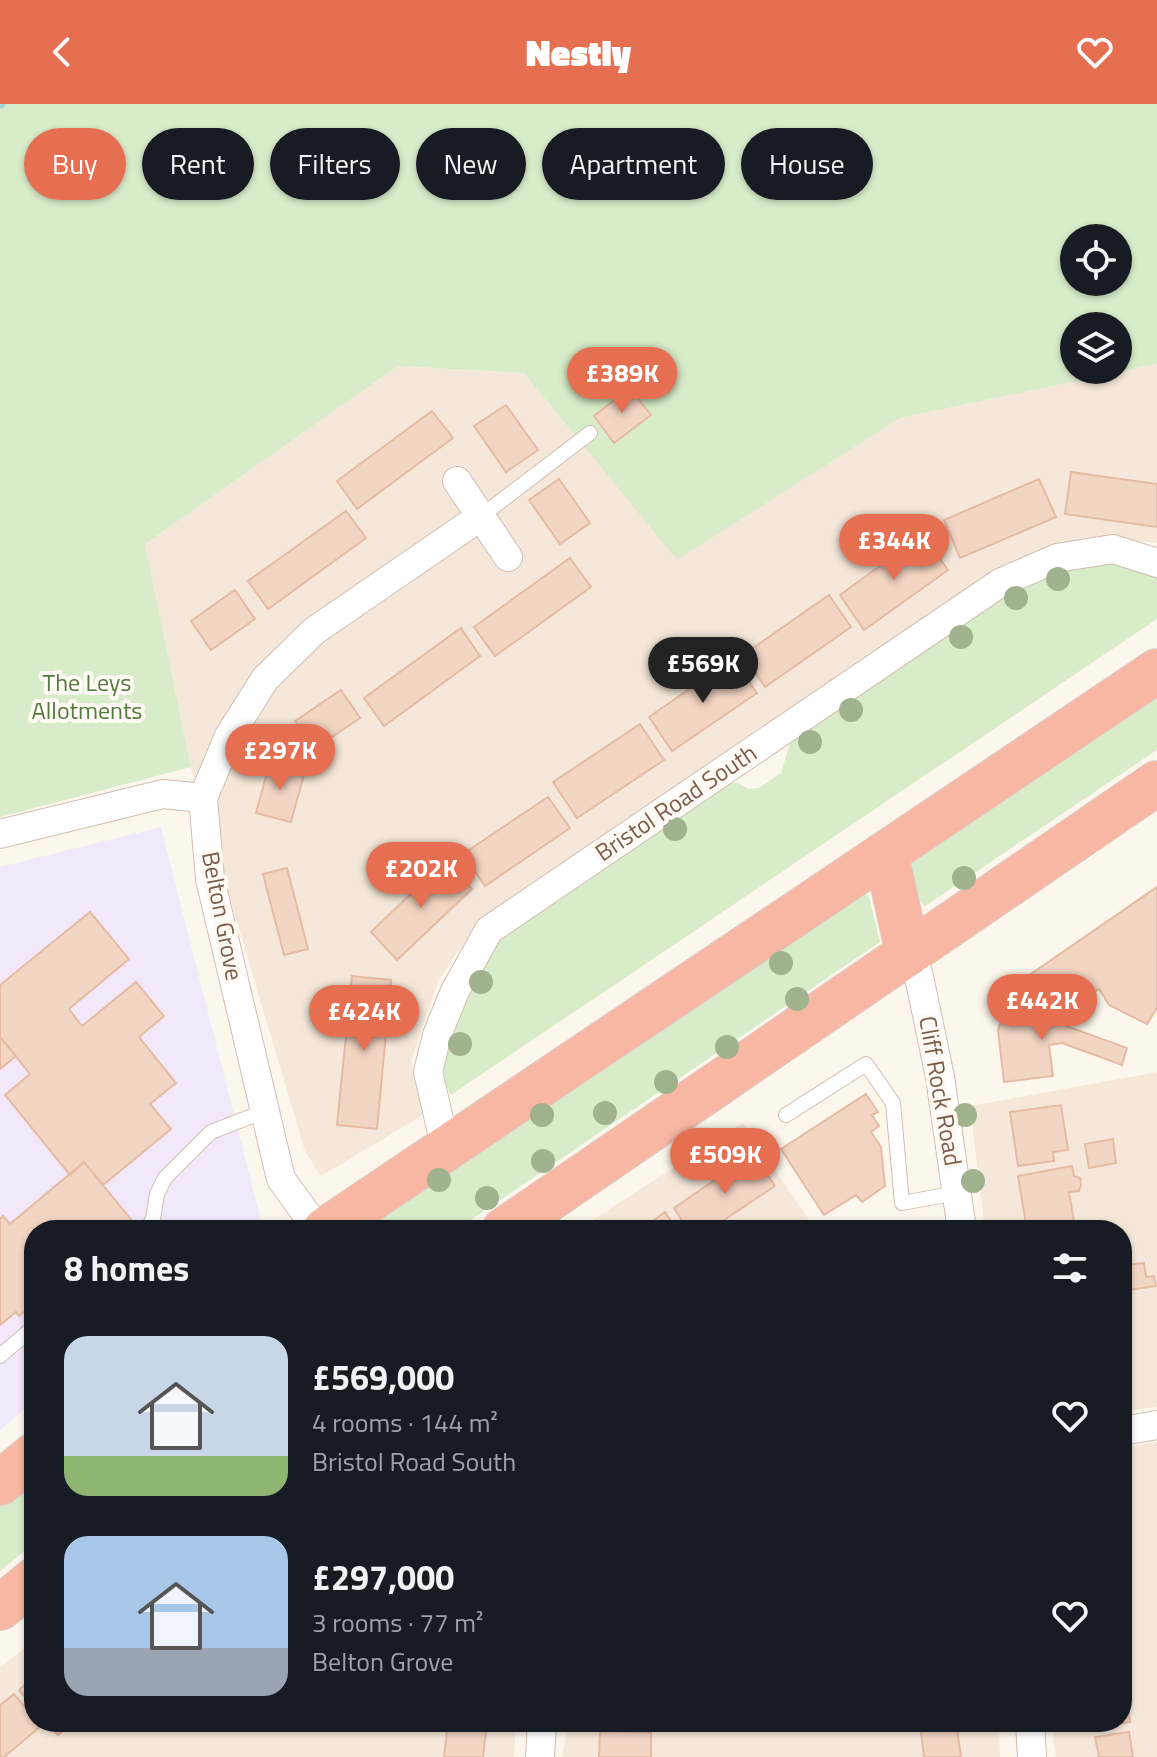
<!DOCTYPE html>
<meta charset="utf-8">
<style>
body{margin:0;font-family:"Titillium Web",sans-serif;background:#20242c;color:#f1f3f6;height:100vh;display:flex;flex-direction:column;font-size:30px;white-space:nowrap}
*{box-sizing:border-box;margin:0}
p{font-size:26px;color:#9ea1a6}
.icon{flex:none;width:44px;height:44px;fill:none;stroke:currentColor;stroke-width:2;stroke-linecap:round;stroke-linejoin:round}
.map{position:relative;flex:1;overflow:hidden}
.side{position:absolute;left:24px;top:1116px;width:1108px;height:512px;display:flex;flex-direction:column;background:#171b24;border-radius:32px;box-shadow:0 2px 6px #0004}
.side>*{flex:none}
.top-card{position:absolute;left:24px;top:24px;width:1110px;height:72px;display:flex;gap:16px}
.tools{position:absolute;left:1060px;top:120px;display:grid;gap:16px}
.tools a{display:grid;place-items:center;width:72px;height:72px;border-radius:50%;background:#171b24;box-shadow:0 2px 6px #0004;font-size:40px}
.price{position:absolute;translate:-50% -68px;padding:0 18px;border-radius:28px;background:#e76f51;color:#fff;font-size:26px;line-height:52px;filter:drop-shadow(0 2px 4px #0008)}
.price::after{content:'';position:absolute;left:50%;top:48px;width:24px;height:18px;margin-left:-12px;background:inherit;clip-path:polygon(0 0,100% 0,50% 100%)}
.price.active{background:#222;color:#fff}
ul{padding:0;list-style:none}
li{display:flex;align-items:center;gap:24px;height:200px;padding:0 40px}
li span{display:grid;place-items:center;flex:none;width:224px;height:160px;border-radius:24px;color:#555}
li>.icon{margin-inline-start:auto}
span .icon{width:96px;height:96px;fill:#fffc;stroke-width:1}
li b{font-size:34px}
h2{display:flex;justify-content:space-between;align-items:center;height:96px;padding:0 40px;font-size:34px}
.tag{padding:0 28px;border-radius:36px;background:#171b24;box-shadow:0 2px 6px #0004;font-size:28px;line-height:72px}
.tag.active{background:#e76f51;color:#fff}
header{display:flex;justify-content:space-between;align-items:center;height:104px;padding:0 40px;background:#e76f51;color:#fff;font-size:36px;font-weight:800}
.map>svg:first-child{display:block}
</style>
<header><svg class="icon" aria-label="back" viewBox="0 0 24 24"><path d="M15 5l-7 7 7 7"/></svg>Nestly<svg class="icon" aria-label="heart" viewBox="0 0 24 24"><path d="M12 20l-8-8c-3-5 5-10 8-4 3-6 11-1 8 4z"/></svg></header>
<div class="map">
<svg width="1157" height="1653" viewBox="0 0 1157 1653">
<rect width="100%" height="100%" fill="#fdf6ec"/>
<!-- residential -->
<path fill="#f5e8da" d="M1157 260V439L1126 436 1018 458 798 598 479 817 438 877 411 957 423 1011 321 1072 305 1047 191 663 145 440 398 262 524 269 677 455 900 314Z
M1157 968V1303L1122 1308V1126H985L970 1002Z
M743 1019 816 1126H577Z
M1157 1338V1653H1056L1051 1618H1122V1344Z
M34 1536V1618H516L514 1653H0V1564Z
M564 1618H999L1000 1653H562L566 1632Z"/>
<!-- education -->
<path fill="#f3e8fa" d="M161 723 261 1117 245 1126H34V1298L0 1326V763Z"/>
<!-- green -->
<path fill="#d8ecc9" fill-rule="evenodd" d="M0 0H1157V260L900 314 677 456 524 269 398 262 145 440 191 663 0 713ZM1074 134H1118V178H1074ZM1074 222H1118V266H1074Z
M1116 457 1157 471V515L451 991 445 979 443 963 447 941 474 876 505 827 722 680 738 679 749 685 759 684 781 669 792 633 1004 486 1061 462Z
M1157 582V646L925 802 915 792 910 750Z
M859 781 869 793 880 838 456 1126H347Z
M34 1364V1439L0 1467V1391Z"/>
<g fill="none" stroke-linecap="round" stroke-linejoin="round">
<!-- stream -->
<path stroke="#a5d3da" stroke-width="9" d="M0 0H1"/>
</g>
<!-- building -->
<path fill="#f3d5c3" stroke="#e6bba3" stroke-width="2" d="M630 284 651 311 614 339 594 312Z
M506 301 538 346 506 368 474 322Z
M432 307 453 334 357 405 337 377Z
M1071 368 1157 380V423L1065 410Z
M559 375 590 419 560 440 529 396Z
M1039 375 1056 413 960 454 944 416Z
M346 407 366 434 268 505 248 477Z
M923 431 948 466 864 526 840 491Z
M570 454 591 483 495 552 474 523Z
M235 486 255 515 211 546 191 517Z
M829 491 851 523 765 583 743 551Z
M461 524 480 552 384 622 364 594Z
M733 555 757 589 672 647 649 613Z
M341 586 360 614 314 645 295 617Z
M640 620 664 656 577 714 553 678Z
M270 658 305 667 291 718 256 709Z
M548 693 570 724 485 782 463 750Z
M445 757 472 785 397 856 371 828Z
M287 764 308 845 284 851 263 770Z
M1157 783V904L1147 920 1109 901 1099 885 1044 922 1015 881Z
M90 808 129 855 69 905 82 922 136 878 164 912 139 933 176 979 150 1000 171 1025 103 1081 84 1058 70 1071 5 991 30 970 0 933V881Z
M352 872 391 876 377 1025 337 1021Z
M1015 881 1044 922 1053 917 1127 944 1122 961 1062 939 1049 941 1053 972 1004 978 998 926Z
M0 933 16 952 0 965Z
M866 990 878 1008 872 1011 879 1022 871 1028 881 1043 885 1082 862 1098 856 1091 824 1111 781 1045Z
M1061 1001 1068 1046 1053 1048 1054 1057 1018 1062 1010 1008Z
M1113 1035 1116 1059 1089 1064 1085 1040Z
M753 1050 775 1082 709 1126H688L674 1104Z
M84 1058 134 1119 125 1126H34V1200L19 1212 16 1208 0 1221V1115L3 1112 10 1120Z
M1072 1062 1074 1072 1080 1074 1081 1081 1079 1087 1069 1088 1074 1118 1027 1126 1018 1072Z
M665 1108 677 1126H640Z
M880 1119 881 1126H833Z
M1144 1159 1146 1173 1154 1172 1156 1182 1122 1187V1161Z
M1122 1565 1130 1618 1094 1624 1093 1618H1122Z
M34 1573V1604L19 1586Z
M14 1590 34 1614V1618L41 1622 4 1653H0V1601Z
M46 1618H73L58 1631Z
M448 1618H487L483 1653H444Z
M931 1618H956L961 1653H924L920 1619Z
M600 1627 651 1628V1653H599Z
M1129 1628 1133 1653H1099L1095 1633Z"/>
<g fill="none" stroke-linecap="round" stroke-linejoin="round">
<defs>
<path id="lane" d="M480 413 590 329
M786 1011 866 960 893 999 902 1099 957 1089
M146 1126 153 1115 157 1090 165 1074 211 1028 265 1007
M0 1252 34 1223"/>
<path id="street" d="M457 377 508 453
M0 730 163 690 203 694
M908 850 918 868 940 973 962 1126
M446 1046 428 968 437 931 455 887 489 826 1000 479 1057 454 1113 445 1157 459
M318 1126 281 1075 210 775 203 694 229 632 265 575 314 527 480 413
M1122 1327 1157 1321
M1030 1618 1032 1653
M540 1653 542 1618"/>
<path id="highway" d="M886 750 908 850
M325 1126 1157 567
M504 1126 1157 679
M0 1379 34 1351
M0 1504 34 1476"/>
</defs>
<!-- lane casing -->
<use href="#lane" stroke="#d1beb0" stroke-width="16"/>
<!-- street casing -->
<use href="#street" stroke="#d1beb0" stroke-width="30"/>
<!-- highway casing -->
<use href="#highway" stroke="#dad1cd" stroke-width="46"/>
<!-- lane -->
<use href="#lane" stroke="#fff" stroke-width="14"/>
<!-- street -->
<use href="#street" stroke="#fff" stroke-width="28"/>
<!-- highway -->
<use href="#highway" stroke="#f7b7a3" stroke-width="44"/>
</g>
<!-- trees -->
<g fill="#a0b28e">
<circle cx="1058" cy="475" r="12"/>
<circle cx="1016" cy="494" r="12"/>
<circle cx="961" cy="533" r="12"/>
<circle cx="851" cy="606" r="12"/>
<circle cx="810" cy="638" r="12"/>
<circle cx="675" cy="725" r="12"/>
<circle cx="964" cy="774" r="12"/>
<circle cx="781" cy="859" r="12"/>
<circle cx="481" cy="878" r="12"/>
<circle cx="797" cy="895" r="12"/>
<circle cx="460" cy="940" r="12"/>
<circle cx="727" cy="943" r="12"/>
<circle cx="666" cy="978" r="12"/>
<circle cx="605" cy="1009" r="12"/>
<circle cx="542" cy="1011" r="12"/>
<circle cx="965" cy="1011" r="12"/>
<circle cx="543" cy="1057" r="12"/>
<circle cx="439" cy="1076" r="12"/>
<circle cx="973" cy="1077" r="12"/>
<circle cx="487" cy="1094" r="12"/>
</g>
<g text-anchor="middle" stroke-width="8" stroke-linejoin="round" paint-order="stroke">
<!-- park labels -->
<g font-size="24" fill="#537a41" stroke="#fffaf3">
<text x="87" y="587">The Leys<tspan x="87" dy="28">Allotments</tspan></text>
</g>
<!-- street labels -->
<g font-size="24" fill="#7a5c4d" stroke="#fffaf3">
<text transform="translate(676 699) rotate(-34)" y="8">Bristol Road South</text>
<text transform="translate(222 812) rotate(79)" y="8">Belton Grove</text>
<text transform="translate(940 987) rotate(80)" y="8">Cliff Rock Road</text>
</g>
</g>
</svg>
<div class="tools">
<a><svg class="icon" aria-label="locate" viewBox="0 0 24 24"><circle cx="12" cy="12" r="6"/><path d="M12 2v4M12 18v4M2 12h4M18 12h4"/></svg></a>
<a><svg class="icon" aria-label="layers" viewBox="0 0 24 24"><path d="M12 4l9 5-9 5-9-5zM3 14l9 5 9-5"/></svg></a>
</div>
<b class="price" style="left:622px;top:311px">£389K</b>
<b class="price" style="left:894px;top:478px">£344K</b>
<b class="price active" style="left:703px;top:601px">£569K</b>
<b class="price" style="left:280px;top:688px">£297K</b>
<b class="price" style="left:421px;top:806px">£202K</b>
<b class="price" style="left:1042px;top:938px">£442K</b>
<b class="price" style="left:364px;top:949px">£424K</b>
<b class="price" style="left:725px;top:1092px">£509K</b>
<div class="top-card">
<a class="tag active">Buy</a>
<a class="tag">Rent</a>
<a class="tag">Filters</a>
<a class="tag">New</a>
<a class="tag">Apartment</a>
<a class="tag">House</a>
</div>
<section class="side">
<h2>8 homes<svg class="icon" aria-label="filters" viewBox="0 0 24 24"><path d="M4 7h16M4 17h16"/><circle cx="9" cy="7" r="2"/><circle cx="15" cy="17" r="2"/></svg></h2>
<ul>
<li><span style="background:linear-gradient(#c9d6e8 75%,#8fb573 0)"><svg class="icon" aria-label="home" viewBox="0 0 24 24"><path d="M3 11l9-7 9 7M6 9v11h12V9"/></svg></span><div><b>£569,000</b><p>4 rooms · 144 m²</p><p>Bristol Road South</p></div><svg class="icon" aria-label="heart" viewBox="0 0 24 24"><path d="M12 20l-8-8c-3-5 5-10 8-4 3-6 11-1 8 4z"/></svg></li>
<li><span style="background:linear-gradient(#a9c7e8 70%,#9aa5b1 0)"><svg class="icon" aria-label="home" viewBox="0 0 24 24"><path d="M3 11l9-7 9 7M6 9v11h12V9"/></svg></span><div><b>£297,000</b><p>3 rooms · 77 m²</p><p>Belton Grove</p></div><svg class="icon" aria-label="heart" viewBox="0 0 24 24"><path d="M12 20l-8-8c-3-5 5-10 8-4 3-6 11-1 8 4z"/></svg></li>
</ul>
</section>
</div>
